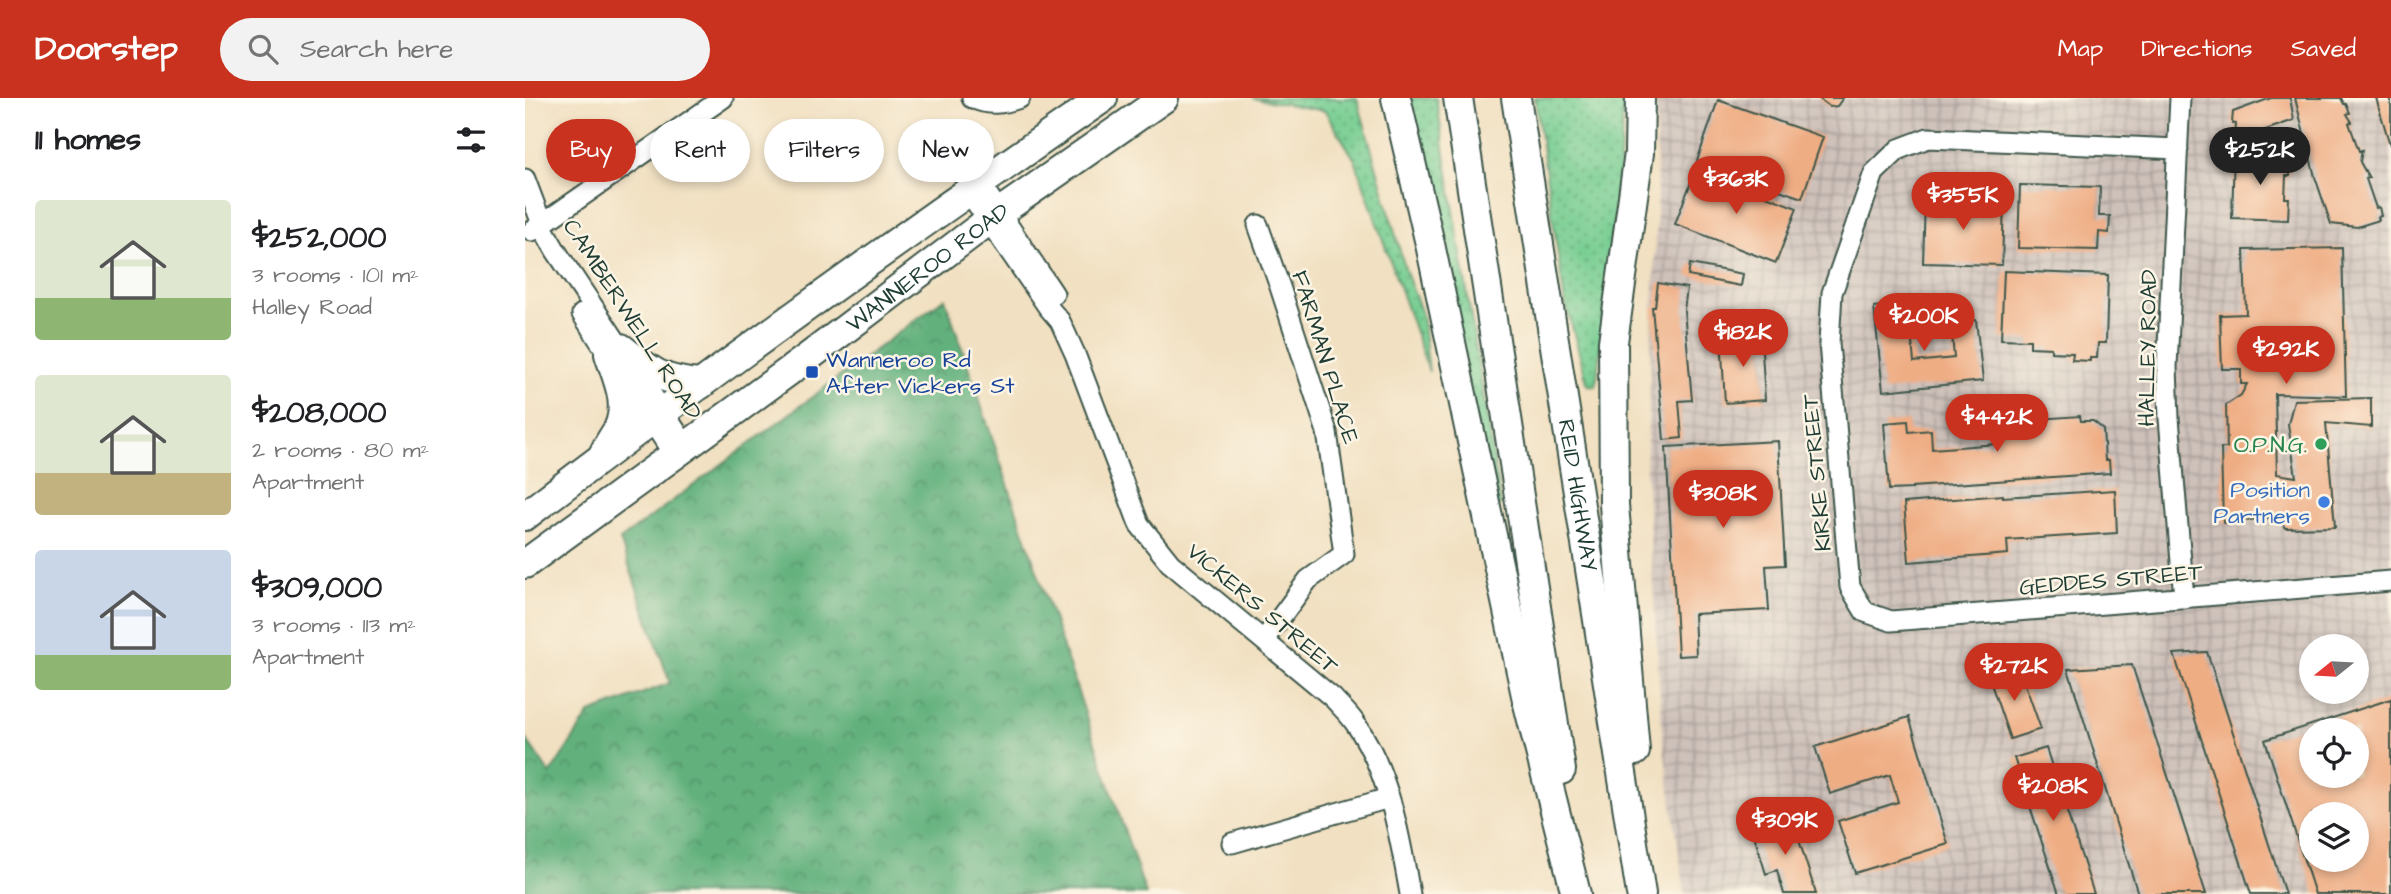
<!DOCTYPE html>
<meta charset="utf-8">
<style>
body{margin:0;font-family:"Architects Daughter",sans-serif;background:#f2f2f2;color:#202124;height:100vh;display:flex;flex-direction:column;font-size:26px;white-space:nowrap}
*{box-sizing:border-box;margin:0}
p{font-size:23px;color:#757577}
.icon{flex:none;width:38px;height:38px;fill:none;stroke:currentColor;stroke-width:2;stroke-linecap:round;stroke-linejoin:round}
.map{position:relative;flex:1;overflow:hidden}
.sheet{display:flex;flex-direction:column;background:#fff;width:525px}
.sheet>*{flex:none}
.banner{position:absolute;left:21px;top:21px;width:665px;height:63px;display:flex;gap:14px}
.needle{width:46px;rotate:252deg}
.tools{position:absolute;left:1774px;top:536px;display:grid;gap:14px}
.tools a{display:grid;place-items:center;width:70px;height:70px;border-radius:50%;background:#fff;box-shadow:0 4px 10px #0003;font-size:35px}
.price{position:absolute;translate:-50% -60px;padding:0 16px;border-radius:24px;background:#c8321e;color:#fff;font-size:23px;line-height:46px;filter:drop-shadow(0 2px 4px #0008)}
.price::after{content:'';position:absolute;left:50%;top:42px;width:21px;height:16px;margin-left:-10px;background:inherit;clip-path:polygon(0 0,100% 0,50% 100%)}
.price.current{background:#222;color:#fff}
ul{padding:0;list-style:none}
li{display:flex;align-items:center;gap:21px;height:175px;padding:0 35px}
li span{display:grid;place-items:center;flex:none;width:196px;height:140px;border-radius:7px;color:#555}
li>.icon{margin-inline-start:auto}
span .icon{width:84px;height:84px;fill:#fffc;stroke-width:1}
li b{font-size:30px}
h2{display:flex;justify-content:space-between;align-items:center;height:84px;padding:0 35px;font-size:30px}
.tag{padding:0 24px;border-radius:32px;background:#fff;box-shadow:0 4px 10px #0003;font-size:24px;line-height:63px}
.tag.current{background:#c8321e;color:#fff}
header{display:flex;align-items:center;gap:42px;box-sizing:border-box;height:98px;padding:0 35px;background:#c8321e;color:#fff}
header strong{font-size:33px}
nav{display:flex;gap:38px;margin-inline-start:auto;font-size:24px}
.search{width:490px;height:63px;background:#f2f2f2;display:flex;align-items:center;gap:18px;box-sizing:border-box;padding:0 24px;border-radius:38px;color:#757577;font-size:26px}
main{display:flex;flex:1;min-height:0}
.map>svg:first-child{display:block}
</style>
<header>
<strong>Doorstep</strong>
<div class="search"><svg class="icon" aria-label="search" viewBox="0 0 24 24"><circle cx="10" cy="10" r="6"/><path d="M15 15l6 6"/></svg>Search here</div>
<nav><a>Map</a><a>Directions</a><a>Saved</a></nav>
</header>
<main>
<section class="sheet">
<h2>11 homes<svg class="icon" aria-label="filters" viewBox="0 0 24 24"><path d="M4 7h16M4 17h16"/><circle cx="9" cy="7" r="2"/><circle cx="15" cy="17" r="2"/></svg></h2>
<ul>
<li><span style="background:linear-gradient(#dfe7d0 70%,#8fb573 0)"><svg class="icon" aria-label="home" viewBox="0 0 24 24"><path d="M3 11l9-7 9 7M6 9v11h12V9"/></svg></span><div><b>$252,000</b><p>3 rooms · 101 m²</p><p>Halley Road</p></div></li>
<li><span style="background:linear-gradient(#dfe7d0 70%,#c2b280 0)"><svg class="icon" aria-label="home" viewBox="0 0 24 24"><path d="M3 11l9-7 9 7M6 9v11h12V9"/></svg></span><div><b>$208,000</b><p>2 rooms · 80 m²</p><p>Apartment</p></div></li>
<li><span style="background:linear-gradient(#c9d6e8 75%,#8fb573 0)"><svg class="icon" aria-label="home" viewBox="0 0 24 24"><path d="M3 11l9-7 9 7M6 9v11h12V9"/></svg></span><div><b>$309,000</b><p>3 rooms · 113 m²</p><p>Apartment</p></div></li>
</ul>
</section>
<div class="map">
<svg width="1866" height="796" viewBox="0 0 1866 796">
<defs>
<pattern id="industrial-grid" width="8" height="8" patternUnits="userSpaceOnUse" patternTransform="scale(1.75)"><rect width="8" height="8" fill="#cec1ba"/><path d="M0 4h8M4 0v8" fill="none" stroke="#a79e98"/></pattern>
<pattern id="grass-dots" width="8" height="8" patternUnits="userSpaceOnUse" patternTransform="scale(1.75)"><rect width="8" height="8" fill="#78ce93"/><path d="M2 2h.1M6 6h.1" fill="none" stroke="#62a879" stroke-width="1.8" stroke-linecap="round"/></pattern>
<pattern id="forest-crowns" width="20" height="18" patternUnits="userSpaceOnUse" patternTransform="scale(1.75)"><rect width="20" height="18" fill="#62b17d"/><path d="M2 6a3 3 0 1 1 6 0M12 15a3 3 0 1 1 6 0" fill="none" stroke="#509167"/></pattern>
</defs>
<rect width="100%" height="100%" fill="#fcf5e5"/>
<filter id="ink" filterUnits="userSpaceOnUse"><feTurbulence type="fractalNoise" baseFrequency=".0143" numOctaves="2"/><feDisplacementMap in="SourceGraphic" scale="14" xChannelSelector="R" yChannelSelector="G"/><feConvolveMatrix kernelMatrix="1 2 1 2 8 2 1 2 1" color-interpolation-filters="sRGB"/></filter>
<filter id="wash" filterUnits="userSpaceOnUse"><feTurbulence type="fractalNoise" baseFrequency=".00686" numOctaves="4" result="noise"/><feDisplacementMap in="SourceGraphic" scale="28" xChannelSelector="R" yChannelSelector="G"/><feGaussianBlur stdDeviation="1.57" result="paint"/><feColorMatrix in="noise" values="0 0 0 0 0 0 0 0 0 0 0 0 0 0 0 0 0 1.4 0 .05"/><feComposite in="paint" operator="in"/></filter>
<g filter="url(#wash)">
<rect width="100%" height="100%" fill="#f1e0c1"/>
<!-- industrial -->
<path fill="url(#industrial-grid)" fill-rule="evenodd" d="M1131 0H1866V796H1160L1138 643 1121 373 1132 108ZM1787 548H1832V593H1787ZM1787 632H1832V677H1787ZM1787 716H1832V761H1787Z"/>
<!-- grass -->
<path fill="url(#grass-dots)" stroke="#4c8664" stroke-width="2" d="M727 0H832L881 174 897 216 904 274 830 62 800 13Z
M882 0H911L976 407 969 410Z
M1010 0H1099L1094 74 1071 288 1063 287 1039 199Z"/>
<!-- forest -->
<path fill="url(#forest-crowns)" stroke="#407758" stroke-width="2" d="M420 200 621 796H0V639L25 676 65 615 145 585 95 442Z"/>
<g id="blocks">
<!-- building -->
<path fill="#efad84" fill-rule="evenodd" d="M1293 0H1318L1312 8 1305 9Z
M1746 0H1765L1769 22 1718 40H1710L1711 26 1707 25 1708 14Z
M1770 0H1816L1819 6H1821L1825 15 1822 16 1827 24 1824 25 1834 53 1837 52 1835 64 1844 80 1841 81 1851 110 1854 109 1856 118 1853 119 1854 122 1832 129 1806 126 1790 79Z
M1851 0H1866V47H1865Z
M1193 2 1298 39 1277 100 1172 63Z
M1709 54 1755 56V65H1765V78H1761L1760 100H1764L1763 122 1707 120Z
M1171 71 1272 110 1251 165 1150 126Z
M1495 87 1575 89 1574 118H1585L1584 135 1574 134 1573 152 1493 150Z
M1400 102 1479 104 1477 167 1398 165Z
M1817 150 1821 298 1750 296 1752 376 1771 379 1763 326 1769 302 1846 300V329L1801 325 1810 429 1760 430 1753 419 1698 425 1696 350H1702L1701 307 1716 297 1722 286H1716V271H1697L1695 217 1721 216 1719 152Z
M1165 166 1218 176 1216 188 1163 178Z
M1479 173 1583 177 1581 245H1573L1572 260H1565V263L1547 262 1548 255 1526 254V250L1505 249V242L1476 241Z
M1133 185 1162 190 1159 212 1167 302 1154 303 1157 340 1139 342 1127 209H1130Z
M1383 205 1389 264 1429 260 1426 224 1451 222 1458 283 1358 293 1349 209Z
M1236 237 1240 302 1200 305 1196 239Z
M1555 318 1556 323H1568L1578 331 1580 362H1584L1585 375 1387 389V391L1364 392 1359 325 1383 323 1384 334 1406 332 1407 351 1472 346 1470 324Z
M1253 343 1260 467 1241 468 1244 512 1169 516 1171 557 1153 558 1141 349Z
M1590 392 1592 435 1482 442 1483 456 1384 464 1379 405 1478 397V399Z
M1681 554H1682L1760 796H1726L1649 556Z
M1607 567 1681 796H1613L1543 571Z
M1495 572 1516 631 1485 641 1462 574Z
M1866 601V796H1790L1740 642ZM1787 632H1832V677H1787ZM1787 716H1832V761H1787Z
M1384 619 1423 746 1330 775 1313 723 1373 704 1365 677 1305 696 1290 649Z
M1521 650 1569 796H1534L1489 660Z
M1267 720 1291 796H1259L1252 772 1241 776 1229 737 1240 734 1238 729Z"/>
</g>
</g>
<g filter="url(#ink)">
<use href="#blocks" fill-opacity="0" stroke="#3e5549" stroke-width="2"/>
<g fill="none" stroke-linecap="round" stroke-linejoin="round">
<defs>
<path id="minor" d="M447 0C463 8 478 6 495 0
M1655 0 1642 269 1644 320 1659 500
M1653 51 1403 40 1374 51 1349 75 1307 195 1304 245 1325 489 1340 514 1366 523 1866 483
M0 81 20 134 31 153 161 348
M455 85 529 196
M443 93 523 209 535 223 550 256 614 426 645 465 808 600C815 608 824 616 830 625 864 673 875 739 885 796
M733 127 755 189 802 334 819 456 783 482 739 542
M7 133 198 0
M57 216 149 357
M707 745 864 700"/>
<g id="highway">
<path d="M871 0 905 146 1002 602 1051 796"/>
<path d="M933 0 1036 672"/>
<path id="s1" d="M991 0 1116 796"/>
<path d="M96 250C126 274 137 283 176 286"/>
<path d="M79 355C83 346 88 339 93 331 105 305 92 281 84 256"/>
<path d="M0 418C189 273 382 135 578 0"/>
<path id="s2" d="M0 466 282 260 475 114 639 0"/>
<path d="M1110 653 1089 407 1088 244 1114 55 1115 0"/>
</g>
</defs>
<!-- minor casing -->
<use href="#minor" stroke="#3e5549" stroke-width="23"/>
<!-- highway casing -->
<use href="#highway" stroke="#3e5549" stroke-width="32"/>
<!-- minor -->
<use href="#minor" stroke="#fff" stroke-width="19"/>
<!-- highway -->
<use href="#highway" stroke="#fff" stroke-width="28"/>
</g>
</g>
<!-- markers -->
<rect fill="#1a4fb4" stroke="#fcf5e5" stroke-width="2.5" x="280" y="267" width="14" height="14" rx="3.5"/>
<circle fill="#2e9e5b" stroke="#fcf5e5" stroke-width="2.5" cx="1796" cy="346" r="7"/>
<circle fill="#3f7fe0" stroke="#fcf5e5" stroke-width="2.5" cx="1799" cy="404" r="7"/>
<g text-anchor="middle" stroke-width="5" stroke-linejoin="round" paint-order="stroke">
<!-- street labels -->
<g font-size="23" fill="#1f3d34" stroke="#fcf5e5">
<text dy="8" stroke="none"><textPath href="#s2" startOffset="500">WANNEROO ROAD</textPath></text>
<text transform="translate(108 221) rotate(57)" y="8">CAMBERWELL ROAD</text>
<text transform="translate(1622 250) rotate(-89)" y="8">HALLEY ROAD</text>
<text transform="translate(801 259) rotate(73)" y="8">FARMAN PLACE</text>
<text transform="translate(1291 375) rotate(-95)" y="8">KIRKE STREET</text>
<text dy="8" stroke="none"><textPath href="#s1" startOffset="402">REID HIGHWAY</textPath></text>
<text transform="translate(1586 481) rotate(-5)" y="8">GEDDES STREET</text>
<text transform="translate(738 510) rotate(40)" y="8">VICKERS STREET</text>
</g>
<!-- transit labels -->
<g font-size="23" fill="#164399" stroke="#fcf5e5" text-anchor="start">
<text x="301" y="269">Wanneroo Rd<tspan x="301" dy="26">After Vickers St</tspan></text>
</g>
<!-- leisure labels -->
<g font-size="23" fill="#27864d" stroke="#fcf5e5" text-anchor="end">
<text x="1782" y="354">O.P.N.G.</text>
</g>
<!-- shop labels -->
<g font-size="23" fill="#366cbe" stroke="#fcf5e5" text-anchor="end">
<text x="1785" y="399">Position<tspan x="1785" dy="26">Partners</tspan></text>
</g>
</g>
</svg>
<div class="tools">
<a><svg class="needle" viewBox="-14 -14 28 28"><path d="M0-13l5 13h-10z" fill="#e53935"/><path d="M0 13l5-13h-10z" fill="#757577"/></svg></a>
<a><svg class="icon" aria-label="locate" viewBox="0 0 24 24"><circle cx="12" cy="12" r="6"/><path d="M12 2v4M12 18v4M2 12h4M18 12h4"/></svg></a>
<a><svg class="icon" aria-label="layers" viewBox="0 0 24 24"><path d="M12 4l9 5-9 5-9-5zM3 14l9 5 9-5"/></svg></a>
</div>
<b class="price current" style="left:1735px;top:89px">$252K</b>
<b class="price" style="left:1211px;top:118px">$363K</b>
<b class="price" style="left:1438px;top:134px">$355K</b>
<b class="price" style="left:1399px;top:255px">$200K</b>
<b class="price" style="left:1218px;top:271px">$182K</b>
<b class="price" style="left:1761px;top:288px">$292K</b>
<b class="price" style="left:1472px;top:356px">$442K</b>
<b class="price" style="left:1198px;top:432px">$308K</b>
<b class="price" style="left:1489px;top:605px">$272K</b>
<b class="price" style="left:1528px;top:725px">$208K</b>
<b class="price" style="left:1260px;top:759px">$309K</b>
<div class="banner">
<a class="tag current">Buy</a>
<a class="tag">Rent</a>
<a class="tag">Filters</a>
<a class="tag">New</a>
</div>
</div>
</main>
